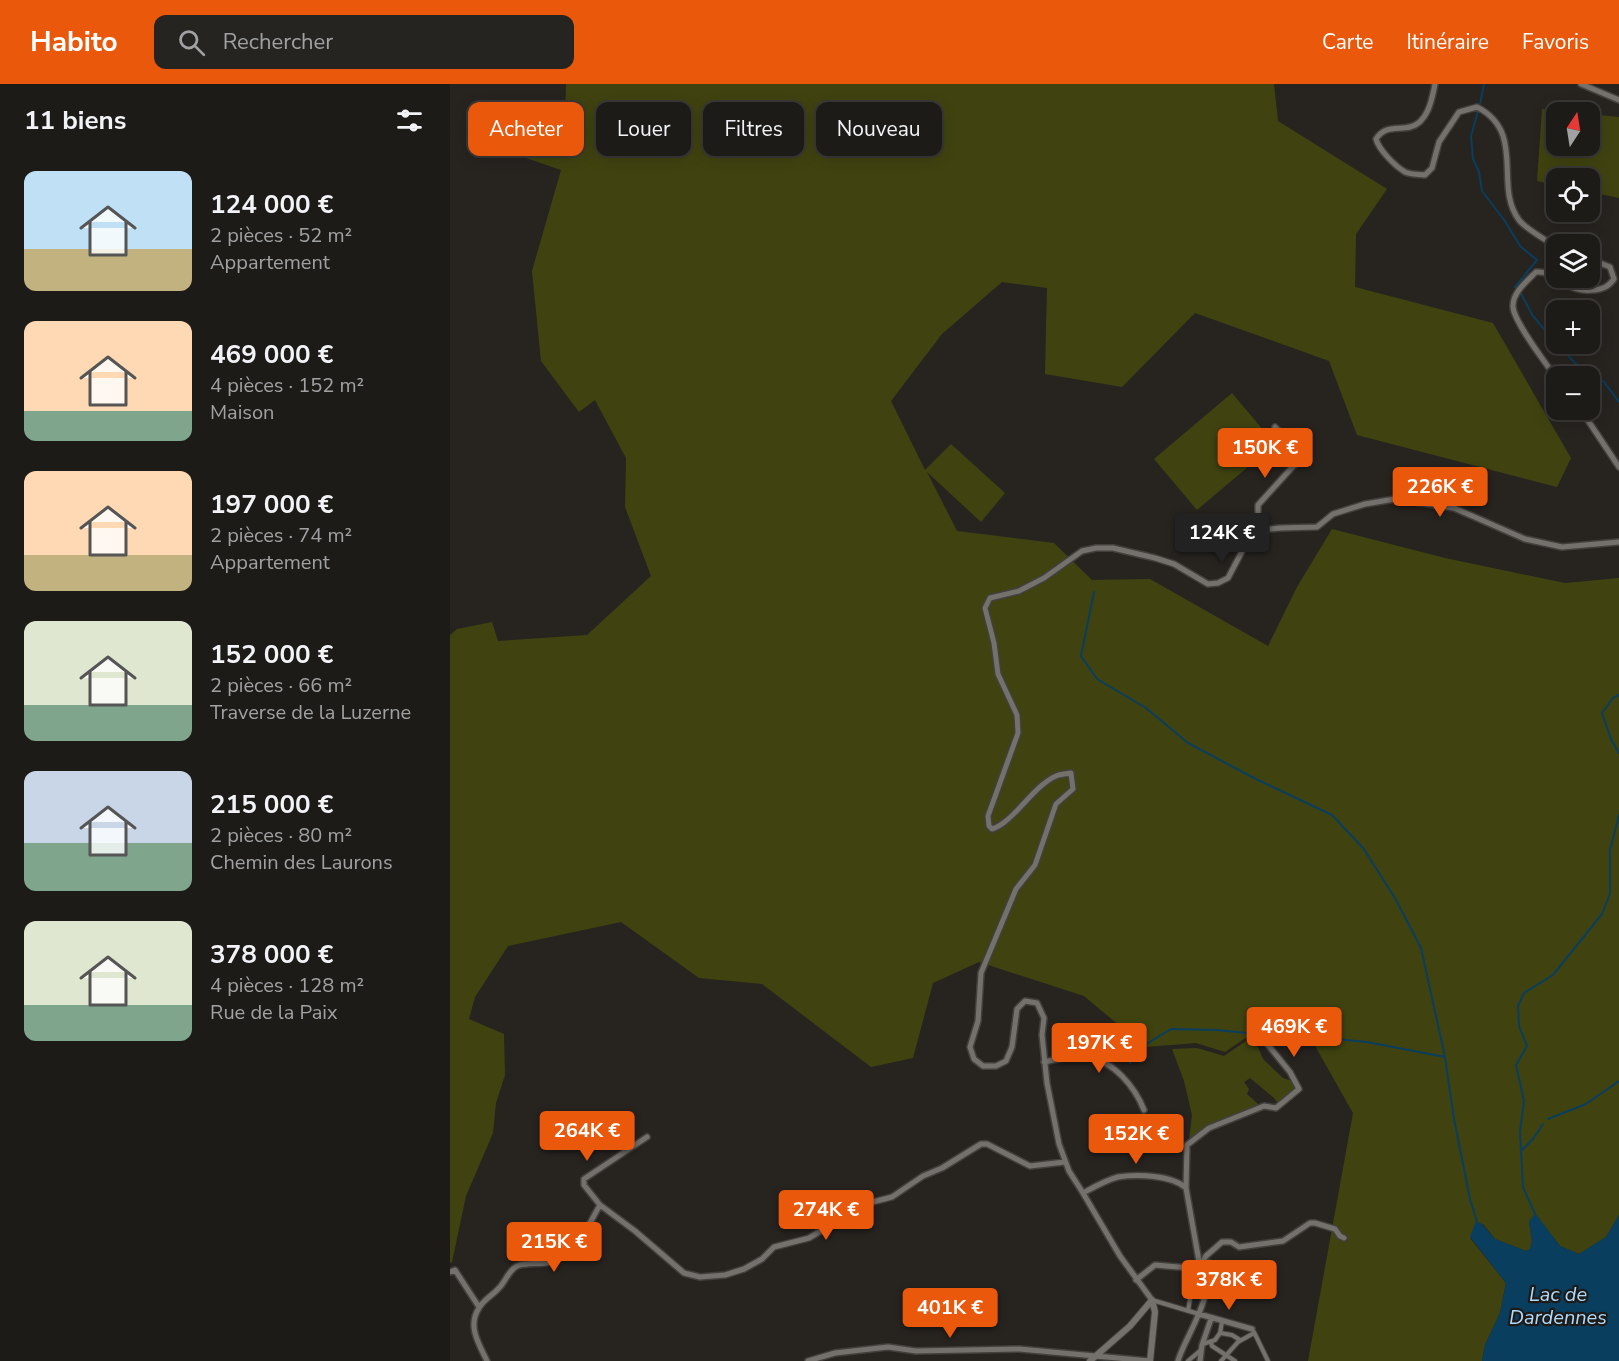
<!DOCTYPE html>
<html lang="fr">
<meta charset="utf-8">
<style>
body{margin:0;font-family:"Nunito Sans",sans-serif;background:#252421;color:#f1f3f6;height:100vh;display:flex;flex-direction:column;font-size:22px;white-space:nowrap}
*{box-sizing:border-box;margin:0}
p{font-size:20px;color:#a0a1a2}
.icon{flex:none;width:33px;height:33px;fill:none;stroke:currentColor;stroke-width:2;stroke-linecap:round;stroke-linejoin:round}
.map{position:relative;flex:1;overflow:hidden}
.sheet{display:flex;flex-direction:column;background:#1d1b18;width:450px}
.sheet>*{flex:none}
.hud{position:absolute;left:18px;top:18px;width:570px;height:54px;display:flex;gap:12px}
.needle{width:39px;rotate:12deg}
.fabs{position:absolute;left:1096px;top:18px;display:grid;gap:12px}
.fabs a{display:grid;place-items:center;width:54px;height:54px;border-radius:12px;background:#1d1b18;box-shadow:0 3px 15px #0003,0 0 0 2px #3b3937;font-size:30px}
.price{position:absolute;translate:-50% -51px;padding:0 14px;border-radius:6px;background:#ea580c;color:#fff;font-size:20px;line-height:39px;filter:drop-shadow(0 2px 3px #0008)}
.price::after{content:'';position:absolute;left:50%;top:36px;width:18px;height:14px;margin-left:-9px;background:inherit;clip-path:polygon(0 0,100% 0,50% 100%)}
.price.on{background:#222;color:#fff}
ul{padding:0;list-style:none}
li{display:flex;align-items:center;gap:18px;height:150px;padding:0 24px}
li span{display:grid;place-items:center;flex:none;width:168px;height:120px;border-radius:12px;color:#555}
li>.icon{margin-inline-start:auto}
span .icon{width:72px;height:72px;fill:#fffc;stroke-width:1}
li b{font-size:26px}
h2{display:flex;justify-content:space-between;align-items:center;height:72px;padding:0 24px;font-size:26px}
.pill{padding:0 21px;border-radius:12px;background:#1d1b18;box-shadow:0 3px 15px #0003,0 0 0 2px #3b3937;font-size:21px;line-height:54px}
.pill.on{background:#ea580c;color:#fff}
header{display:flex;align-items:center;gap:36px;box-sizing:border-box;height:84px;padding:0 30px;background:#ea580c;color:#fff}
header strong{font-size:28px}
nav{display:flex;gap:33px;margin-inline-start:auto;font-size:21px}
.search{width:420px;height:54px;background:#252421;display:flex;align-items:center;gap:15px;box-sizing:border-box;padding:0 21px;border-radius:12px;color:#a0a1a2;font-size:22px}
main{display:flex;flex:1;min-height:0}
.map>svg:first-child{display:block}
</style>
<header>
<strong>Habito</strong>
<div class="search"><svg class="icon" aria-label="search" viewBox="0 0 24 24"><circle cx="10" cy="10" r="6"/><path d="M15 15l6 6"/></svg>Rechercher</div>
<nav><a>Carte</a><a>Itinéraire</a><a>Favoris</a></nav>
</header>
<main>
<section class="sheet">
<h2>11 biens<svg class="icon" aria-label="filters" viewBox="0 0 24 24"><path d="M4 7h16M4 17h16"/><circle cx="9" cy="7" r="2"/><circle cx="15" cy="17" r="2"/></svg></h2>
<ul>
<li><span style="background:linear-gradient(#bfe0f5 65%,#c2b280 0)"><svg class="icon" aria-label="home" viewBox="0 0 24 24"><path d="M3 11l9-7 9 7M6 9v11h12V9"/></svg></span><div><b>124 000 €</b><p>2 pièces · 52 m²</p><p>Appartement</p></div></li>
<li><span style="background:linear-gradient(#ffd9b3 75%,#7fa58c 0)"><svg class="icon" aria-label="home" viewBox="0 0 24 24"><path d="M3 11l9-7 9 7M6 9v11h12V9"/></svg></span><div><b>469 000 €</b><p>4 pièces · 152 m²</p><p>Maison</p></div></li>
<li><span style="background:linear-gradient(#ffd9b3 70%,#c2b280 0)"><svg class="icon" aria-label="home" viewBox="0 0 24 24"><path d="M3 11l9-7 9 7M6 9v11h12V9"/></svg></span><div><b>197 000 €</b><p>2 pièces · 74 m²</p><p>Appartement</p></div></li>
<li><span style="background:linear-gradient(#dfe7d0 70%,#7fa58c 0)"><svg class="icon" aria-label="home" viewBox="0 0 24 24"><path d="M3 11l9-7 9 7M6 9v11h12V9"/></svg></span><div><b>152 000 €</b><p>2 pièces · 66 m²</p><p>Traverse de la Luzerne</p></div></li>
<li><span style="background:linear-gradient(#c9d6e8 60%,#7fa58c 0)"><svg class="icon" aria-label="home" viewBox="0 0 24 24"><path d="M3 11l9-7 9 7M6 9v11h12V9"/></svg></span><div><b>215 000 €</b><p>2 pièces · 80 m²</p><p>Chemin des Laurons</p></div></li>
<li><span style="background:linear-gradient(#dfe7d0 70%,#7fa58c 0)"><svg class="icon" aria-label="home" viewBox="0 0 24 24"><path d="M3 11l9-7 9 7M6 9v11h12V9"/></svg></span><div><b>378 000 €</b><p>4 pièces · 128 m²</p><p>Rue de la Paix</p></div></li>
</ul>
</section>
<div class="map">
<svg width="1169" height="1277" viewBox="0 0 1169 1277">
<rect width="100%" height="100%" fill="#272420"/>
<!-- green -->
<path fill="#404310" d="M116 0H824L828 37 937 105 906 150 905 203 1043 239 1121 374 1107 403 907 351 879 277 745 229 672 303 595 290 597 204 552 198 492 250 441 317 475 386 501 360 555 409 531 438 477 388 507 447 604 459 642 496 700 495 818 562 847 503 882 445 995 474 1115 499 1169 494V1131L1156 1153 1129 1170 1110 1162 1085 1130 1079 1138 1082 1157 1080 1165 1076 1167 1045 1155 1033 1140 1020 1154 1056 1199 1050 1229 1035 1261 1032 1277H858L903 1029 864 960 797 953 775 968 746 959 695 963 634 912 529 878 483 899 463 974 421 983 312 900 249 894 171 838 58 862 25 913 19 935 54 950 55 991 46 1019 43 1049 16 1112 2 1178 0 1179V551L7 545 42 538 48 557 137 551 201 492 175 423 176 374 145 316 129 328 91 277 82 187 111 86 73 73 115 36Z
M1092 25 1126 28H1107V62H1140V30L1169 33V114L1140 108V94H1107V101L1087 97Z
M782 309 825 360 747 426 704 375Z
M796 957 808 963 813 975 833 994 842 997 845 1006 829 1021 824 1014 800 994 794 998 799 1005 797 1010 809 1021 757 1043 739 1056 742 1031 734 997 722 965 747 964 774 972Z"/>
<!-- water -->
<path fill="#093e5e" d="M1085 1129 1110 1162 1129 1170 1156 1153 1169 1131V1277H1032L1035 1261 1050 1229 1056 1199 1020 1153 1026 1137 1032 1140 1045 1155 1076 1167 1080 1165 1082 1157 1079 1138Z"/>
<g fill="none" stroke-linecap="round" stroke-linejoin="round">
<!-- stream -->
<path stroke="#093e5e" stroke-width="2" d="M1030 20 1034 0
M1028 27 1021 52 1023 75 1029 88 1032 107 1055 137 1070 162 1087 176 1065 203 1066 204
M1071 210 1083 232 1104 257 1126 280 1154 298 1169 318
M644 508 631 572 647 595 696 624 738 659 804 694 882 731 913 764 945 814 971 864 995 973 1004 1035 1020 1115 1027 1138
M1169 611 1163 614 1152 629 1161 655 1169 669
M680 979 698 959 721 945 767 946 826 952 875 954 917 958 995 973
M1098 1035 1136 1020 1169 997
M1072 1066 1083 1055 1093 1040
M1085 1130 1073 1103 1070 1048 1074 1017 1066 981 1077 962 1069 942 1068 922 1074 909 1103 891 1152 830 1160 810V766L1169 731"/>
<defs>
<path id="pedestrian" d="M702 1216 749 1230
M738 1227 742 1203
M804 1248 818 1277
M770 1249 782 1251 790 1256
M761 1258 762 1262 785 1277
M753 1260 765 1256 770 1249 772 1238
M738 1277 751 1266
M771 1277 788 1258 804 1249"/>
<path id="minor" d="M985 0C982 15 978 39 960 43 947 46 935 41 926 55 929 66 945 82 955 88 962 91 968 90 975 91L982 84 989 58 1009 28 1027 23C1077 49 1043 101 1069 136 1075 144 1097 157 1107 163
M1131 0 1169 16
M1107 295C1097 281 1064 238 1063 223 1062 209 1077 197 1086 188 1107 186 1115 210 1144 206 1153 205 1158 203 1164 195L1160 183 1140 175
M1131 326 1169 383
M808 446 830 444 867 443 883 430 915 420 945 415 1004 424 1075 455 1112 463 1169 458
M594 978C608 975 622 971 637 973 663 976 685 1003 694 1026
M197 1053 134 1095V1101L150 1121 185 1147 234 1189 250 1193 275 1191 294 1185 312 1175 324 1163 359 1154 415 1120 442 1113 473 1092 492 1084 531 1060H537L580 1082 615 1078
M633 1109C644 1103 656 1096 668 1093 687 1090 722 1091 736 1104
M752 1178H756L762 1180 765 1190 773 1195 775 1199 770 1203 756 1202
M751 1181 756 1172 772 1158H781L789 1163 833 1157 860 1139H865L885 1145 890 1152 894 1154
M0 1188 5 1186 29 1223
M686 1196 705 1181 740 1184 750 1183
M702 1216 670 1172 633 1109 619 1087 609 1060 597 999 592 951 594 934 587 919 575 917 567 925 562 963 556 977 546 982H533L524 975 520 963 528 937 531 889 566 805 585 781 606 720 623 705 621 689C616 690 610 690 606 692 583 702 563 739 542 745L539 742 538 732 568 649 567 631 548 590 544 559 535 524 540 514 569 507 594 494 632 467 646 464H663L705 474 724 480 758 500 768 499 778 494 798 456 808 446V421L847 378 843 361 825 343
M749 1230 802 1245
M37 1277C29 1260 17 1242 29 1224 33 1216 43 1211 49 1204 56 1197 58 1187 67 1182 78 1178 89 1181 100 1178 126 1173 138 1141 150 1121
M358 1277 385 1269 438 1263 466 1267 569 1265 700 1277
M728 1277C734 1254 771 1204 750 1183L736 1104 737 1061 759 1044 814 1022 826 1024 849 1005 840 988 814 956 815 947 830 934
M750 1277 752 1261 761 1235"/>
<path id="tertiary" d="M640 1277 680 1242 702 1216
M700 1277 705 1228 702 1216"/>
</defs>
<!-- pedestrian casing -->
<use href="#pedestrian" stroke="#42403d" stroke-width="6"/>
<!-- minor casing -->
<use href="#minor" stroke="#42403d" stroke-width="8"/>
<!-- tertiary casing -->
<use href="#tertiary" stroke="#42403d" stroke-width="8"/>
<!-- pedestrian -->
<use href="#pedestrian" stroke="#74706b" stroke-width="4"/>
<!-- minor -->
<use href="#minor" stroke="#74706b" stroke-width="5"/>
<!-- tertiary -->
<use href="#tertiary" stroke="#74706b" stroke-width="6"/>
</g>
<g text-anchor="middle" stroke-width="4.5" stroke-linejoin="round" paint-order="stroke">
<!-- water labels -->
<g font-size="20" font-style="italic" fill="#b0dafa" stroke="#1d1a17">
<text x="1108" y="1217">Lac de<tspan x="1108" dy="23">Dardennes</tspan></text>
</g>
</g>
</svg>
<div class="fabs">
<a><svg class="needle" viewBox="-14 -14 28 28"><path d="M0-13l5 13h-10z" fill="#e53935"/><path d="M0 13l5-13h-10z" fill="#a0a1a2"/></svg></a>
<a><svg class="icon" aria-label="locate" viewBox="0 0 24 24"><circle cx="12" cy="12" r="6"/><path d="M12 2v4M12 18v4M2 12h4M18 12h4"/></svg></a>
<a><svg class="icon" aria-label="layers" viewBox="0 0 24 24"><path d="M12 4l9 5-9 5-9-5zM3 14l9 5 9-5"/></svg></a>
<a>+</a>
<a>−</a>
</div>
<b class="price" style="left:815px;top:395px">150K €</b>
<b class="price" style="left:990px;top:434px">226K €</b>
<b class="price on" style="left:772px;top:480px">124K €</b>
<b class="price" style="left:844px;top:974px">469K €</b>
<b class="price" style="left:649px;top:990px">197K €</b>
<b class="price" style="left:137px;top:1078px">264K €</b>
<b class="price" style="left:686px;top:1081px">152K €</b>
<b class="price" style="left:376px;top:1157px">274K €</b>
<b class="price" style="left:104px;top:1189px">215K €</b>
<b class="price" style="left:779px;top:1227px">378K €</b>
<b class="price" style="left:500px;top:1255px">401K €</b>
<div class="hud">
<a class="pill on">Acheter</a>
<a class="pill">Louer</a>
<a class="pill">Filtres</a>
<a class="pill">Nouveau</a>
</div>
</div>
</main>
